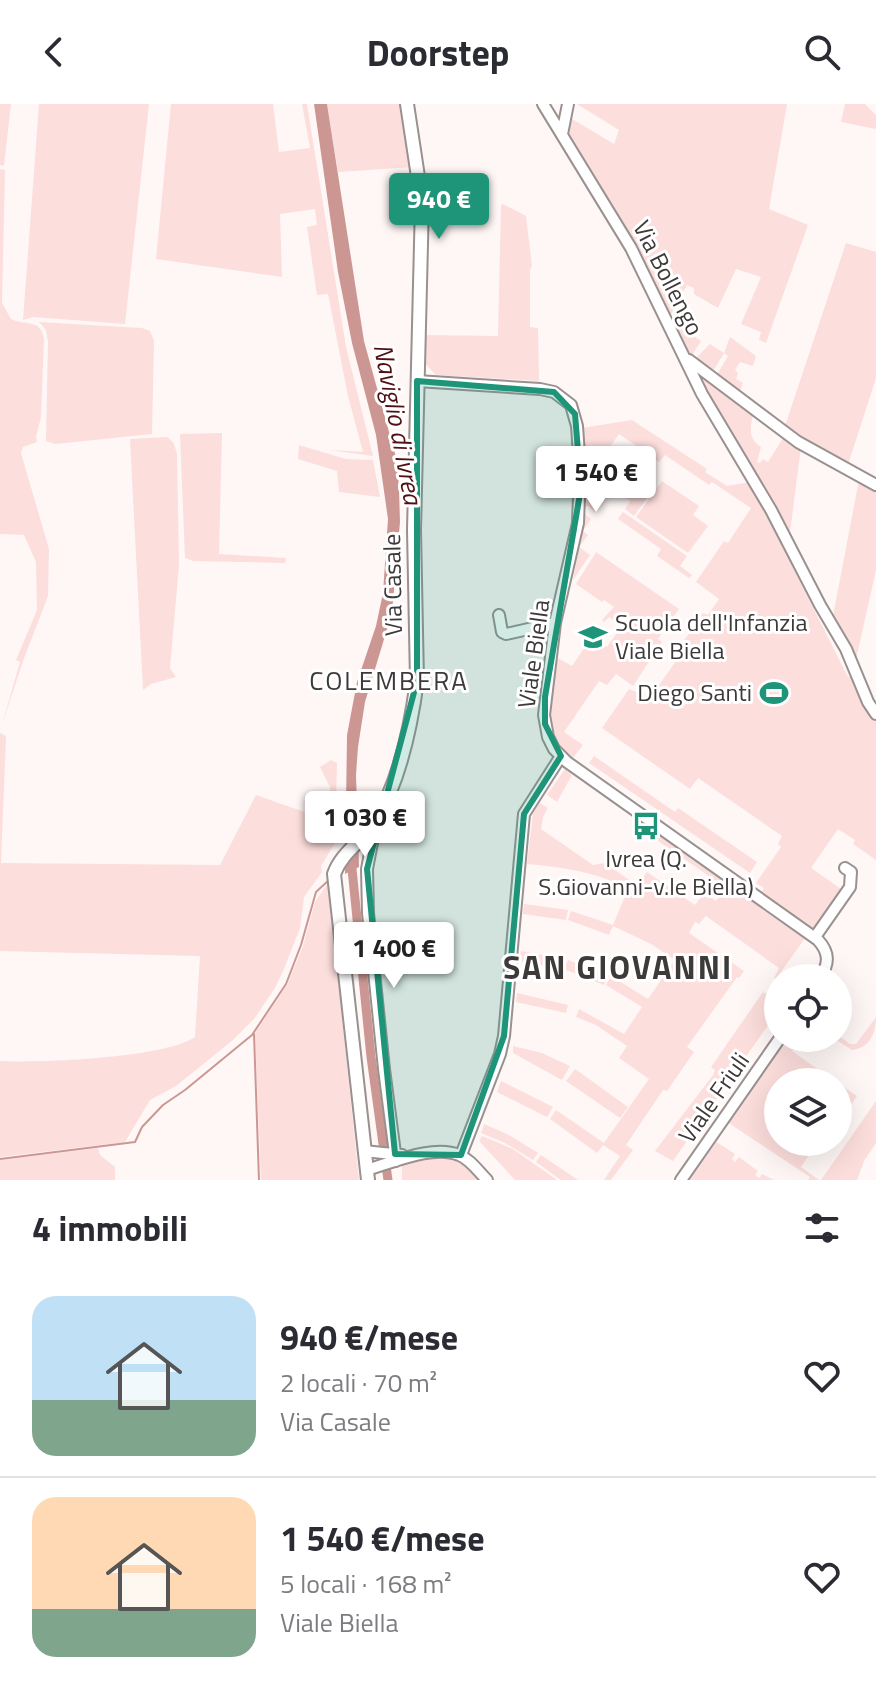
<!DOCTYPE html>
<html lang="it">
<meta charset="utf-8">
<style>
body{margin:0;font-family:"Titillium Web",sans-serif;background:#f2f2f3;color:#2b2b33;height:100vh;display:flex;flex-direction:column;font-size:30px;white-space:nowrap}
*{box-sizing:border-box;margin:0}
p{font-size:26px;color:#7c7c81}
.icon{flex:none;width:44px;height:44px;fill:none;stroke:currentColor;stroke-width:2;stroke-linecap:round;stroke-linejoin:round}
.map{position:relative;height:1076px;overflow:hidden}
.panel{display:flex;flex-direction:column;background:#fff;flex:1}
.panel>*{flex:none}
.controls{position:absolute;left:764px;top:860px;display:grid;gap:16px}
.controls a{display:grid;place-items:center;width:88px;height:88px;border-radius:50%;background:#fff;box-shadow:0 8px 32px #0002;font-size:40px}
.price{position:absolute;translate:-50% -68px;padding:0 18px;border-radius:8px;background:#fff;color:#222;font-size:26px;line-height:52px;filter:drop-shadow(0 2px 4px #0008)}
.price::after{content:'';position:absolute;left:50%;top:48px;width:24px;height:18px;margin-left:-12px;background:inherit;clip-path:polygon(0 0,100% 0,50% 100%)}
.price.active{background:#1e9579;color:#fff}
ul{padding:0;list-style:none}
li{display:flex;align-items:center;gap:24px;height:200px;padding:0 32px}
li+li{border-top:2px solid #e1e1e2}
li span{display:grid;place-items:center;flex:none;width:224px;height:160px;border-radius:24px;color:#555}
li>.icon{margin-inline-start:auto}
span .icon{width:96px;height:96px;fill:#fffc;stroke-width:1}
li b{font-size:34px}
h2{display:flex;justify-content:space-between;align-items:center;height:96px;padding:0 32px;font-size:34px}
header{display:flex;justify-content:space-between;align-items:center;height:104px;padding:0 32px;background:#fff;font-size:36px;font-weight:700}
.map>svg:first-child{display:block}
</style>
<header><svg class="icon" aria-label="back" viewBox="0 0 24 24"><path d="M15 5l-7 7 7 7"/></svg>Doorstep<svg class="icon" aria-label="search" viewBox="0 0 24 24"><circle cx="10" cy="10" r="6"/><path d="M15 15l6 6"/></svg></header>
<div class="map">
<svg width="876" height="1076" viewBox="0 0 876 1076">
<rect width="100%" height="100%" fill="#fef7f6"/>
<!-- green -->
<path fill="#fcdedc" d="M0 0H11L4 62 0 61Z
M39 0H149L125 220 33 213 23 216Z
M171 0H273L279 48 310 44 302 0H307L346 243 373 352 329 346 363 348 348 292 328 190 317 191 307 123 317 121 315 105 280 110 282 173 156 155Z
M327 0H402L414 63 338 68Z
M577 0H787L769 105 808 121 766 239 759 236 761 228 741 220 761 173 736 165 718 204 694 190V184L687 181 669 214 564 29 567 12 614 40 619 26Z
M845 0H865L876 11V25L841 18Z
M0 65 5 66 2 199 11 215C25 222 41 214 44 235L41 313 36 333 37 338 23 343 21 349 49 445 48 492 23 557 2 621 20 558 16 556 37 506 36 458 24 431 0 430Z
M503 100 526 112 532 162 530 166V223L538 224 539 277 436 271 423 257 424 231 498 232 501 101Z
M846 139 876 148V274L847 364 784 325Z
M677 216 694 227 692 231 701 237 691 253 673 221Z
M39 218 142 224 150 227 154 237 152 330 55 340 46 337 48 238 46 226Z
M730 233 756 252 753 262 740 258 735 266 738 269 736 275 743 279 739 290 716 272 728 252 724 249 712 269 694 256 710 240 724 249Z
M694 263 753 308C751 323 747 334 761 343L757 358 760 359 763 355 768 358 785 331 801 343 789 436 701 282Z
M632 316 707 365 705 368 727 382 750 378 762 395 760 399 848 573 854 571 876 613V756L853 740 855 736 838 725 811 764 844 787 815 825 762 788 764 784 756 779 781 743 778 740 782 732 698 674 690 685 602 624 629 585 650 594 685 544 681 541 703 509 708 511 719 495 696 478 724 437 728 439 751 404 712 378 709 381 665 351 659 358 619 330 591 370 586 366 582 324Z
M222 329 219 450 286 454 285 459 193 457 185 454 180 330Z
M167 333 173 338 177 349 179 461 170 564 176 573 151 580 143 586 130 335Z
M299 341 346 355 373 356 380 393 339 388 337 367 298 355Z
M609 351 655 383 634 412 625 405 630 397 595 372Z
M585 368 611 386 595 409 589 402 585 403Z
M859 376 876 385V466L855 560 832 517Z
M662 377 699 402 693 411 708 422 688 449 636 413Z
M623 408 687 452 680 462 692 471 689 474 657 452 661 445 618 415Z
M585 410 591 415 583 427 588 431 579 443 590 451 573 476Z
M596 448 679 505 658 535 662 538 633 582 616 570 607 581 599 577 564 628 583 641 573 654 566 651C541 618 551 592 556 553L572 562 593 531 592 538 600 544 603 541 607 543 619 526 616 523 618 519 609 513 604 518 602 516 614 503 604 496 602 498 576 480Z
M0 629 6 632 1 759 220 761 256 691 330 717V683L320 663 331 656 337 659 335 739 321 762 322 768 304 793 300 824 284 865 275 884 254 915 233 936 176 982 150 996 125 1038 0 1053V957C40 959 165 954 195 933L200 852 0 847Z
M594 652 675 708 678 704 757 758 750 769 589 659Z
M565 665 572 671 557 698 547 691Z
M540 699 548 704 543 713 541 725 593 761 605 759 635 780 637 777 640 778 647 768 695 801 704 789 716 797 728 780 805 834 776 875 774 874 779 864 706 812 699 820 695 818 689 829 744 867 739 874 737 873 687 943 694 948 667 987 663 986 626 1041 633 1046 611 1076H604L620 1052 603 1041 597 1049 550 1015 556 1006 604 1039 649 975 619 954 627 942 596 921 576 913 579 905 624 930 642 903 606 881 611 872 648 895 675 856 651 840 613 822 609 831 568 816 571 807 613 821 628 785C599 768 560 763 527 760L533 709Z
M644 721 722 775 719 779 641 725Z
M328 779 359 1076H261L255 929 287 881 303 842 315 798Z
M524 800 568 806 566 816 523 810Z
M521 847 564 855 561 865 519 857Z
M568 856 609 872 604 881 564 865Z
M763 888 778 898V907L673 1057 655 1047 713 971 715 966 711 963Z
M517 889 568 901 566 909 516 898Z
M876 913C876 929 870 944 852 946L833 934H838V931L850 940H856Z
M786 934 799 935 792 947 836 978H778V1038H818L801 1063 819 1076H808L810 1073 727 1018Z
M513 942 542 949 570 962 562 976 513 949Z
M575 965 628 1003 620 1014 566 977Z
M501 977 553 1003 547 1013 497 988Z
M838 979 857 992 838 1019Z
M876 997V1039L864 1057 857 1076H821Z
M484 1020 509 1031 538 1049 533 1056 505 1039 481 1029Z
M482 1032 513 1045 557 1076H515L479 1037Z
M712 1035 735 1050 732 1055 735 1058 739 1053 758 1067 755 1071 759 1074 762 1070 774 1076H683Z
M98 1044 100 1051 115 1063V1076H0V1056Z
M541 1051 578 1076H561L536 1058Z
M449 1053 464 1060 480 1076H402V1059Z"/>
<!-- water -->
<path fill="#cc9793" d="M314 0H327L364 237 397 357 399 385 400 418 392 509 365 598 358 643 356 671 359 763 345 770 347 631 357 578 376 522 383 489 388 415 376 331 352 239 338 168Z"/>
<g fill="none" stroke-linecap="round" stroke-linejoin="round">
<!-- stream -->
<path stroke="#cc9793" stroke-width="2" d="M254 930 259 1076
M0 1055 135 1038 142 1023 163 1001 185 986 252 931 286 880 301 841 316 788 330 775"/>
<!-- canal -->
<path stroke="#cc9793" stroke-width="9" d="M351 755 371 953 388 1076"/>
<defs>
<path id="minor" d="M543 0 631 144 702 290 771 406 820 501 846 545 868 598 876 610
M562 30 568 0
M689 256 798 338 876 381
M417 277 540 285 554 288 571 301 577 322 580 365 578 419 555 519 544 611 548 633 554 645 567 658 818 836C830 849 829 860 820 874
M499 511 502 528 506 530 555 519
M376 718 367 765 368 809 384 965 396 1057
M815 833 850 783 851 768 845 764
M364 1047 402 1051
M461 1051 500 950 504 932 524 710 561 652
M366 1066C392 1059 433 1040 459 1051 470 1055 478 1067 487 1076
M681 1076 780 934"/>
<path id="major" d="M368 1076 334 770C342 747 365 736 376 716 400 676 411 622 417 577L414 426 422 99 407 0"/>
</defs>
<!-- minor casing -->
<use href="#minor" stroke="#999190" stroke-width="14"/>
<!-- major casing -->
<use href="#major" stroke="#999190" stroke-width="16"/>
<!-- minor -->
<use href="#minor" stroke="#fff" stroke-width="10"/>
<!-- major -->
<use href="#major" stroke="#fff" stroke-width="12"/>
</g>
<!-- marked area -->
<path fill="#1e9579" fill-opacity="0.2" stroke="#1e9579" stroke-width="6" stroke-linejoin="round" d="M417 277 554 288 575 310 581 384 545 593V620L561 652 524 710 504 932 461 1051 395 1050 367 765 417 577Z"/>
<!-- icons -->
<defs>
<symbol id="school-bare" viewBox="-9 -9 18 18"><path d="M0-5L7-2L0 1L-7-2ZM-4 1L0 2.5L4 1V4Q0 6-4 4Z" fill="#1e9579" stroke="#fff" stroke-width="2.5" paint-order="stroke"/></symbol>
<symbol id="stadium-bare" viewBox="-9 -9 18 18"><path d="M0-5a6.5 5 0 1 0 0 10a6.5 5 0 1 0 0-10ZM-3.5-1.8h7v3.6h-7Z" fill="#1e9579" stroke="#fff" stroke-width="2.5" paint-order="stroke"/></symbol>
<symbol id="bus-bare" viewBox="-9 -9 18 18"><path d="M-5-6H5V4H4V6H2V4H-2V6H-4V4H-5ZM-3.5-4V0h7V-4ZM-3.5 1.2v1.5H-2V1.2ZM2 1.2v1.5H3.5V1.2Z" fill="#1e9579" stroke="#fff" stroke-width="2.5" paint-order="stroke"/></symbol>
</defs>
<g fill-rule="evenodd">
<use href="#school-bare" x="573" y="513" width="40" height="40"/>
<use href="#stadium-bare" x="754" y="569" width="40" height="40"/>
<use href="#bus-bare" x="626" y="702" width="40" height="40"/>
</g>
<g text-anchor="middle" stroke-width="6" stroke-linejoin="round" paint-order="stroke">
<!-- street labels -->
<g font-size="24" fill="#3d3a39" stroke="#fff">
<text transform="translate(668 174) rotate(63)" y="8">Via Bollengo</text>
<text transform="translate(393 481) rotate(-91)" y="8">Via Casale</text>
<text transform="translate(534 550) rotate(-82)" y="8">Viale Biella</text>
<text transform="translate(714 994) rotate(-55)" y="8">Viale Friuli</text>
</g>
<!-- poi labels -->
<g font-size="24" fill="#3d3a39" stroke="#fff" text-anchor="start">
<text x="615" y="527">Scuola dell'Infanzia<tspan x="615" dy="28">Viale Biella</tspan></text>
<text x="752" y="597" text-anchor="end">Diego Santi</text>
<text x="646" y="763" text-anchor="middle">Ivrea (Q.<tspan x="646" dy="28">S.Giovanni-v.le Biella)</tspan></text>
</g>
<!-- water labels -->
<g font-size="26" font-style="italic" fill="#500f13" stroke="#fff">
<text transform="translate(398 320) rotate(79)" y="9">Naviglio di Ivrea</text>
</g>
<!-- neighbourhood labels -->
<g font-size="26" letter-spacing="2" fill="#3d3a39" stroke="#fff">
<text x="389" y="586">COLEMBERA</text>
</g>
<!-- district labels -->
<g font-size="32" font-weight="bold" letter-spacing="2" fill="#3d3a39" stroke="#fff">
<text x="618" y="875">SAN GIOVANNI</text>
</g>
</g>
</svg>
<div class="controls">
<a><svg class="icon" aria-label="locate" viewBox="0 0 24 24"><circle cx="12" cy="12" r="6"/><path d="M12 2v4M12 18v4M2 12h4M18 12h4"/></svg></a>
<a><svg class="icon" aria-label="layers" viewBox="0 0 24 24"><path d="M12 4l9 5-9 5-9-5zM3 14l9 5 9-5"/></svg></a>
</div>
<b class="price active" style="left:439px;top:137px">940 €</b>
<b class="price" style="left:596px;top:410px">1 540 €</b>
<b class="price" style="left:365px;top:755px">1 030 €</b>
<b class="price" style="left:394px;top:886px">1 400 €</b>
</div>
<section class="panel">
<h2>4 immobili<svg class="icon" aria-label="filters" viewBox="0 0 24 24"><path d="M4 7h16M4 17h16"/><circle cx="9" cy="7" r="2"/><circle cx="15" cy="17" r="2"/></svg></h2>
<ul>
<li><span style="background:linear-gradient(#bfe0f5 65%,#7fa58c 0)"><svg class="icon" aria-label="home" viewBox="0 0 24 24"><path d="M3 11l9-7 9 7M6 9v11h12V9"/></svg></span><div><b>940 €/mese</b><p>2 locali · 70 m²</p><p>Via Casale</p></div><svg class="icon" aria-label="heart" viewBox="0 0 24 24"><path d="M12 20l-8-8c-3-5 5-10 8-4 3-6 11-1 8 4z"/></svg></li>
<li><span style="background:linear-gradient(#ffd9b3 70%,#7fa58c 0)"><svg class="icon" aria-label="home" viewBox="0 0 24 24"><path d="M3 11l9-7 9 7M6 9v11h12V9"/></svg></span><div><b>1 540 €/mese</b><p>5 locali · 168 m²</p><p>Viale Biella</p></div><svg class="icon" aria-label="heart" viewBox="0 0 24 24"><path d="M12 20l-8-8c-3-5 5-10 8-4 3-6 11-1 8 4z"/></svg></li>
</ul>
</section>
